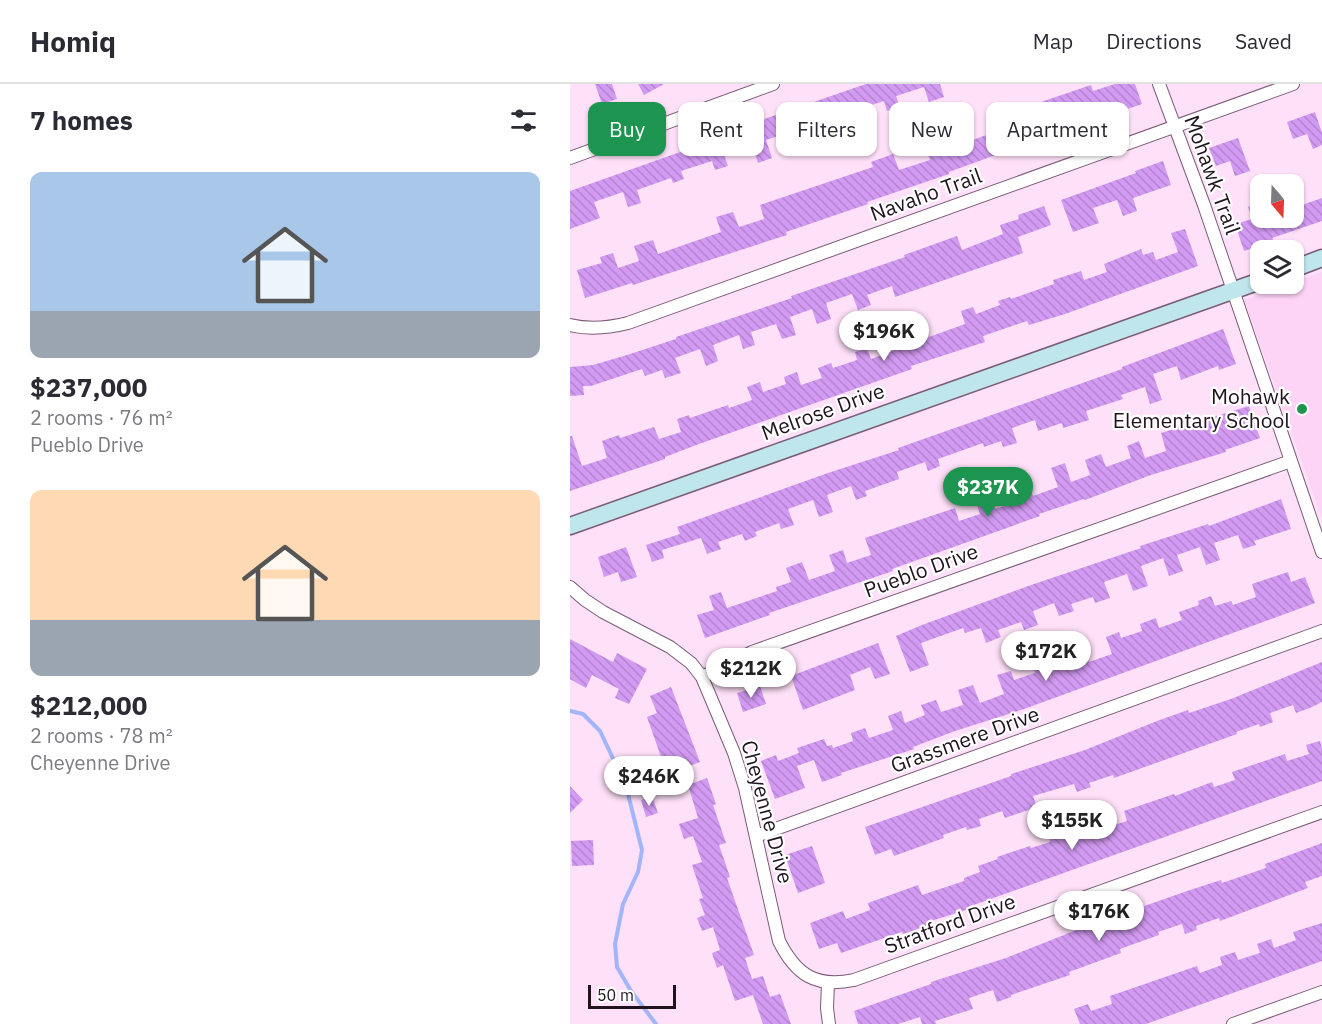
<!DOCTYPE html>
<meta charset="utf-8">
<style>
body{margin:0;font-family:"IBM Plex Sans",sans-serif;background:#f7f7f7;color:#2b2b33;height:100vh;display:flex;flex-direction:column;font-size:22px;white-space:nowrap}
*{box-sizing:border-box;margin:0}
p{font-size:20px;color:#7c7c81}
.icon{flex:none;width:33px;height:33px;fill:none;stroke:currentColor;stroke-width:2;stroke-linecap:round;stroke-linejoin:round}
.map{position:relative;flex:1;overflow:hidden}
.side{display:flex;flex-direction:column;background:#fff;width:570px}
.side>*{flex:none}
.guide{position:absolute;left:18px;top:18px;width:570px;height:54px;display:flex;gap:12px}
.needle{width:39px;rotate:161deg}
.fabs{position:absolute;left:680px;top:90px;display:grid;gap:12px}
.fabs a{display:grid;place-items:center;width:54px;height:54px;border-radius:12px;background:#fff;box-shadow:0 2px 4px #0004;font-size:30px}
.scale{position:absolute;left:18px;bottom:15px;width:88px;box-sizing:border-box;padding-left:6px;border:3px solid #20131e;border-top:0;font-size:16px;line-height:21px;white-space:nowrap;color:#20131e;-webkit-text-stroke:4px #fff;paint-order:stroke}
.price{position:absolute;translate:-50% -51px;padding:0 14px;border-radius:21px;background:#fff;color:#222;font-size:20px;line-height:39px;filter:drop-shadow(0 2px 3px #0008)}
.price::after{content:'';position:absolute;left:50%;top:36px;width:18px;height:14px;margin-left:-9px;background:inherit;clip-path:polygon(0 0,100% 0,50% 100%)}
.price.current{background:#1d9450;color:#fff}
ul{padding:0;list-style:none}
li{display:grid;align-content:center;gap:12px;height:318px;padding:0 30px}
li span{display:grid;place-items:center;height:186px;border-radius:12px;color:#555}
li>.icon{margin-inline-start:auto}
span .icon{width:108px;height:108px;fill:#fffc;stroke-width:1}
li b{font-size:26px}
h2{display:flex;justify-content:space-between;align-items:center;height:72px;padding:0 30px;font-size:26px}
.tag{padding:0 21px;border-radius:12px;background:#fff;box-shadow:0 2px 4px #0004;font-size:21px;line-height:54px}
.tag.current{background:#1d9450;color:#fff}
header{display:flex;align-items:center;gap:36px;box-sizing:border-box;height:84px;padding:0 30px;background:#fff;border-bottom:2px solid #e1e1e2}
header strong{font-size:28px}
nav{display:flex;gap:33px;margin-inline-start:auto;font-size:21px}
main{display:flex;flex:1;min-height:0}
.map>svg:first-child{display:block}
</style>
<header>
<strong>Homiq</strong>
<nav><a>Map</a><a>Directions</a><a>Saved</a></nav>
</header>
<main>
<section class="side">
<h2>7 homes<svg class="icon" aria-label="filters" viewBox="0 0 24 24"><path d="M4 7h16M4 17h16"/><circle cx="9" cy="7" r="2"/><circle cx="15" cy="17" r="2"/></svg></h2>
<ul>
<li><span style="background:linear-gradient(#a9c7e8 75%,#9aa5b1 0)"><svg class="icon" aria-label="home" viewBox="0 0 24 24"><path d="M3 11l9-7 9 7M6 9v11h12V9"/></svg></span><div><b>$237,000</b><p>2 rooms · 76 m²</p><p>Pueblo Drive</p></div></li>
<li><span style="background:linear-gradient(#ffd9b3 70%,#9aa5b1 0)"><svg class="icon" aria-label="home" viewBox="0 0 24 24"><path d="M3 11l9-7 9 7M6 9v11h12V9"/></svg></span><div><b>$212,000</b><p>2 rooms · 78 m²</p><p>Cheyenne Drive</p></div></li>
</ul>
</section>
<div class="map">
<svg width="752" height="940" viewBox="0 0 752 940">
<defs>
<pattern id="building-back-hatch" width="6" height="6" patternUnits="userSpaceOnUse" patternTransform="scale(1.5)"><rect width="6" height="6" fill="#d29af2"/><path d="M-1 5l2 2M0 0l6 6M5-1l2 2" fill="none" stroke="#b484cf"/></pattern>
</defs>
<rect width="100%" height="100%" fill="#fee0f8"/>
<!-- built -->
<path fill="#fdd3f6" d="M752 188V434L674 216Z"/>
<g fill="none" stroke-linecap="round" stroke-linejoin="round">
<!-- stream -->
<path stroke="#a2b5fa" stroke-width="4" d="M0 627 13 630 30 647 56 702 72 766 68 788 53 820 45 860 47 883 61 907 86 940"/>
</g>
<!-- building -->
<path fill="url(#building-back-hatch)" d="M25 0H42L47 15 32 20Z
M68 0H94L74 11Z
M296 0H370L374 13 359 18 354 3 326 12 330 23 317 27 314 17 283 27 286 37 273 42 271 34 241 44 245 57 231 61 226 46 196 56 202 74 188 79 182 62 154 71 158 82 145 86 142 77 111 87 114 95 103 99 101 94 67 106 71 119 58 123 53 108 24 118 30 134 0 145V107L113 67V65L200 33Z
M545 0H565L572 20 468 55 467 52 452 57 453 61 379 88V90L297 118 298 120 216 148 217 151 63 201 62 199 15 214 7 186 32 179 30 173 43 169 48 184 69 177 64 162 83 156 88 170 151 148 146 133 163 128 169 143 194 135 190 121 303 83 301 78 323 70 329 86 360 76 354 59 368 55 372 67 422 49 421 45 446 37 448 42 476 33 471 18 521 1 523 7Z
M745 28 752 49V61L743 65 737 50 723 55 717 38Z
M668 54 680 87 665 92 660 77 646 82 639 64Z
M593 77 601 101 563 114 567 127 553 132 547 116 523 124 529 139 503 148 491 116 566 89 565 87Z
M723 100H725L732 121 752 114V137L702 154 704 157 674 167 665 140 682 135 678 123 690 119V134H723Z
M474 122 481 141 448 153 453 169 325 213 322 202 297 211 301 221 288 226 282 210 256 219 261 235 247 240 242 225 220 233 226 251 212 255 206 240 181 248 185 261 173 265 169 251 143 261 148 277 136 282 130 265 105 274 111 289 95 294 92 286 75 292 72 285 21 302H13L14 311 0 312V283L23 281 57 271 106 255V253L222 214 221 212 335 173 334 171 387 152 392 166 433 150 430 141 449 135 448 131Z
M615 145 628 182 495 230 459 241 457 237 413 252 415 258 341 282 342 285 129 360 95 373V375L0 407V352H2L12 382 37 374 32 357 49 351 50 354 84 343 89 355 111 348 107 335 119 331 120 334 158 321 159 324 182 316 177 303 190 298 193 308 216 300 214 293 227 288 231 301 252 294 248 284 261 279 263 284 287 276 285 268 297 264 301 275 323 267 320 258 332 254 334 262 395 240 391 227 403 223 406 230 430 221 428 217 440 213 441 215 484 200 483 196 511 187 514 196 537 188 534 180 571 165 573 171 583 168 586 176 608 168 601 149Z
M653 245 666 280 649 286 648 282 611 296 607 282 583 290 592 316 580 320 575 303 551 311 553 315 516 327 519 336 493 344 492 339 468 347 465 336 442 344 447 359 433 363 431 357 414 363 413 359 368 375 370 382 358 387 355 378 327 388 329 395 295 407 297 412 286 416 281 402 257 411 263 428 249 433 243 416 218 425 224 441 211 445 209 439 185 448 187 452 175 457 172 450 148 458 151 465 137 470 131 454 92 466 94 474 82 478 76 461 110 450 107 443 258 389 329 366 328 364 552 285V283Z
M679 322 690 354 655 366 656 368 581 391 515 416 514 415 469 430 470 432 322 485 323 487 199 529 200 531 135 554 127 531 144 526 139 512 151 508 157 524 207 507 206 503 221 498 216 484 232 478 239 496 265 487 259 471 273 466 277 479 301 471 295 454 385 424 389 437 410 430 405 414 419 409 425 425 447 418 440 399 456 393 463 412 488 403 481 384 495 379 501 398 520 391 515 376 531 370 536 383 561 374 557 362 569 357 575 374 596 367 591 349Z
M711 415 721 445 684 457 686 461 673 465 668 451 644 459 650 476 636 481 630 463 607 471 613 487 599 492 593 474 571 482 578 502 563 507 557 490 534 498 540 514 525 519 523 513 501 520 504 527 489 532 484 519 463 527 468 541 454 546 451 538 428 546 431 553 416 559 411 544 395 549 393 544 351 559 359 581 340 588 326 552 352 541 461 501 571 464 570 462 601 452 638 440 639 442Z
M56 463 67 493 51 498 48 488 34 493 28 473Z
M718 488 721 498 735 493 745 519 454 625 385 647 343 663 344 665 271 689 272 691 252 698 244 676 227 682 235 704 205 715 191 677 206 671 208 677 229 669 227 664 254 655 257 662 262 661 263 664 283 657 281 649 295 644 299 654 323 646 318 632 331 627 335 639 355 631 351 621 366 616 371 628 393 621 388 606 403 601 410 619 434 610 427 591 441 587 444 596 465 589 462 579 477 574 478 579 514 564 519 578 542 570 536 553 549 548 551 554 572 547 570 540 586 534 589 544 612 536 609 528 629 521 628 517 641 512 645 522 661 517 663 521 686 513 682 500Z
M0 555 43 578 47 569 77 585 59 620 45 614 49 605 22 591 16 604 0 595Z
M308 559 320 590 305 595 300 583 280 591 285 606 233 626 221 592Z
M752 578V618L740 624 726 629 723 621 700 629 703 638 690 643 689 640 666 648 667 650 544 694 543 691 519 699 521 703 507 708 504 700 463 712 467 723 435 734 432 727 409 735 411 742 397 746 396 743 373 751 374 754 324 772 321 765 305 771 295 743 441 692V690L515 666 587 637 618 626 619 629 661 615Z
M190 602 196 620 173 628 167 609Z
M101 603 130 678 97 690 77 633 87 629 80 612Z
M750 657 752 664V697L398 823 399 825 361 837 362 840 333 850 332 848 271 869 267 859 249 865 240 839 273 827 276 835 300 826 298 819 348 801 352 811 394 797V794L410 788 408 782 428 775 427 773 460 762 461 764 480 758 479 753 532 738 534 744 557 737 554 727 604 710 605 712 642 698 644 703 665 696 662 688 715 670 717 677 739 670 736 661Z
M137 694 146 720 143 721 156 759 149 761 160 793 157 794 184 871 175 874 182 895 193 892 200 913 210 910 221 940H193L183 911 165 917 153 881 147 884 142 869 150 866 143 843 132 847 127 834 135 831 129 815 133 814 122 781 132 778 123 752 114 755 109 740 128 734 118 701Z
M0 702 13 716 0 729Z
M82 712 88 729 76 733 71 716Z
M23 756 24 781 2 782 1 757Z
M752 759V792L735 798 738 804 650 837 649 834 626 842 627 846 615 850 612 840 588 848 589 851 550 865 551 869 499 888 500 891 441 911V913L427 918 423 906 399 914 403 925 365 937 366 940H352L350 933 328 940H288L284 927 361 900V898L436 874 509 845 620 806 651 796 652 799 696 784 695 780Z
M242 762 255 799 228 809 215 771Z
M752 839V877L576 940H510L504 925 518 920 521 927 542 920 540 912 627 882 630 889 652 881 650 873 665 868 668 876 690 869 687 860 701 855 704 864 726 856 723 848Z"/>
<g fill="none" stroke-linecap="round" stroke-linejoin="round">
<defs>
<path id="street" d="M589 0 634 121 752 468
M0 74 203 0
M0 241C20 246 38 244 58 239L723 0
M0 503 15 516 33 528 100 563 121 579 132 593 164 669 175 704 209 857C226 891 246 904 284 896L752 728
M132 593 182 568 721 377
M186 752 752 547
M258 899 257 924 259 940
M663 940 752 908"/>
<path id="secondary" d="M723 185 752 174
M0 442 690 197"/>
</defs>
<!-- street casing -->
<use href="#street" stroke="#7a5b75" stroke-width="14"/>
<!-- secondary casing -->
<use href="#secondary" stroke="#7a5b75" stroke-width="19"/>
<!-- street -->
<use href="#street" stroke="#fff" stroke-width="12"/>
<!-- secondary -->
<use href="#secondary" stroke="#bfe6ec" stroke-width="16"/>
</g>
<!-- markers -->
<circle fill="#1d9450" stroke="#fff" stroke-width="2" cx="732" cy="325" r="6"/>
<g text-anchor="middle" stroke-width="4.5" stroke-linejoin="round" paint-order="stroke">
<!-- street labels -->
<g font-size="21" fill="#20131e" stroke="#fff">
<text transform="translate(642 91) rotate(70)" y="7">Mohawk Trail</text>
<text transform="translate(356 111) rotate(-20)" y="7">Navaho Trail</text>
<text transform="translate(253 328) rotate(-20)" y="7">Melrose Drive</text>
<text transform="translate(351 487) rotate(-20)" y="7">Pueblo Drive</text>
<text transform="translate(395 656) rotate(-20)" y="7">Grassmere Drive</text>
<text transform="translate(197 728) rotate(75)" y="7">Cheyenne Drive</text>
<text transform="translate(380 840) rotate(-20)" y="7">Stratford Drive</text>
</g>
<!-- poi labels -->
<g font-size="21" fill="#20131e" stroke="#fff" text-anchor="end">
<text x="720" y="320">Mohawk<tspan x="720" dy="24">Elementary School</tspan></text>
</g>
</g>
</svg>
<div class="fabs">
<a><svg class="needle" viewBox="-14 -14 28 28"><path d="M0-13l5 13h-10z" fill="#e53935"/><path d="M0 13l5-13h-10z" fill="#7c7c81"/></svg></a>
<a><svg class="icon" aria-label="layers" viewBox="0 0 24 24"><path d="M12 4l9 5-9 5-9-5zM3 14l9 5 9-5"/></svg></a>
</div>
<div class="scale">50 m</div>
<b class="price" style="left:314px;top:278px">$196K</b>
<b class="price current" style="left:418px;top:434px">$237K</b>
<b class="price" style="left:476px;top:598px">$172K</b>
<b class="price" style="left:181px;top:615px">$212K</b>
<b class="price" style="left:79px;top:723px">$246K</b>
<b class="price" style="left:502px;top:767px">$155K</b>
<b class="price" style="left:529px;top:858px">$176K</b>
<div class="guide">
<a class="tag current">Buy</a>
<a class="tag">Rent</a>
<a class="tag">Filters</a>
<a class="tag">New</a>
<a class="tag">Apartment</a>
</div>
</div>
</main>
